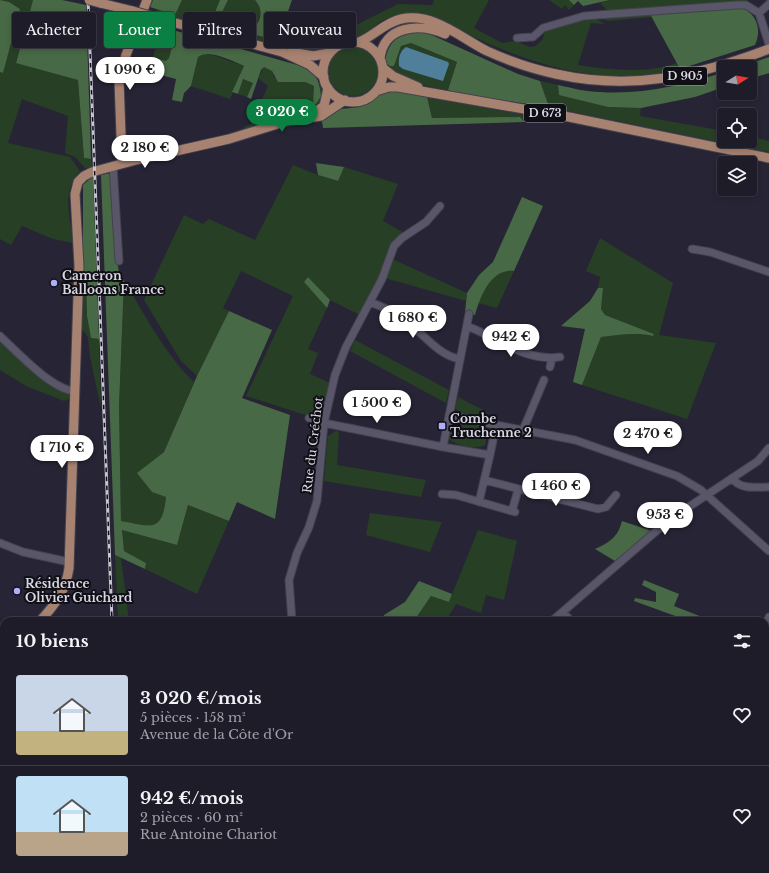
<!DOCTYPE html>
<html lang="fr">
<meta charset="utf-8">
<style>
body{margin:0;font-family:"Libre Baskerville",serif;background:#2a2934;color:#f1f3f6;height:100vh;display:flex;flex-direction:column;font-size:15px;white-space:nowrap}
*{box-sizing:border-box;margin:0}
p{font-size:13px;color:#a0a1a8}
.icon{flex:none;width:22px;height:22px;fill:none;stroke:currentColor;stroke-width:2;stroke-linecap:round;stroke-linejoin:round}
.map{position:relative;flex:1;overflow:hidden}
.details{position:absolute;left:0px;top:617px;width:769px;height:256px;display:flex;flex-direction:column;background:#1d1c28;border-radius:12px 12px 0 0;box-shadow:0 2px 6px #0003,0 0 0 1px #3b3a45}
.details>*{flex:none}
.banner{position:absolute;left:12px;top:12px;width:400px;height:36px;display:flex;gap:8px}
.needle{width:26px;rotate:79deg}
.tools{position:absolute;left:717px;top:60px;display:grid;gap:8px}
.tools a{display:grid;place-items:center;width:40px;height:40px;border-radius:4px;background:#1d1c28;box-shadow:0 2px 6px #0003,0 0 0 1px #3b3a45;font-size:20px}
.price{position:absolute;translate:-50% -34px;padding:0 9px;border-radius:14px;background:#fff;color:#222;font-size:13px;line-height:26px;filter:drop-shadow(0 1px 2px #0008)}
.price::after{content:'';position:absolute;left:50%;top:24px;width:12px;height:9px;margin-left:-6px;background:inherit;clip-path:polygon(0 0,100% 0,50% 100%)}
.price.selected{background:#0b8043;color:#fff}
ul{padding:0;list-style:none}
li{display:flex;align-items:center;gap:12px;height:100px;padding:0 16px}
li+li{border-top:1px solid #3b3a45}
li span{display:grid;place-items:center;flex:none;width:112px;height:80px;border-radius:4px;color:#555}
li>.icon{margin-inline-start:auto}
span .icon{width:48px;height:48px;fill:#fffc;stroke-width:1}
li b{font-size:17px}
h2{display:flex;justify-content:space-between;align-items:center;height:48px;padding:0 16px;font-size:17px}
.pill{padding:0 14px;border-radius:4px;background:#1d1c28;box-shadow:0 2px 6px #0003,0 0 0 1px #3b3a45;font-size:14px;line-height:36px}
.pill.selected{background:#0b8043;color:#fff}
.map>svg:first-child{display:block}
</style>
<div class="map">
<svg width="769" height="873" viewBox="0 0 769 873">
<rect width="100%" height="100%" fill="#272535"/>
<!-- green -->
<path fill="#273f25" d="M1 0H33L16 62 78 80 84 158 91 159 93 167 85 168 75 157 65 153 68 116 22 99 8 143 70 157 80 171C60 193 71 216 73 243L53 239 22 226 11 245 0 239V72L3 73 16 6Z
M182 0H220L211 20 216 24 228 0H255C266 14 258 22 249 34L310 48 398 4 432 5 434 0H489L474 28 502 43 515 41 530 47 536 46 542 40 546 30 592 17 605 24 591 23 578 65C610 70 646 74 677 63L680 69C587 91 511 56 429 16 413 12 395 14 380 22 374 26 370 34 363 36 356 38 349 34 342 38 327 46 324 54 305 52L156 13 158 9 175 15Z
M549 0H569L574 5 569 10 565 5 562 9Z
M610 0H748L747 2 609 12 600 3Z
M650 14 652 17 609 21 604 20V18Z
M160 33 174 39 169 58 166 61 153 57Z
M411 43 457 62 448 90 422 85 391 70 390 66H394L401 46Z
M328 71a25 25 0 1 1 50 0a25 25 0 1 1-50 0Z
M201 55H213L244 66 230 99 191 86 198 57Z
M264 67 272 71 274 77 282 82H305L314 86 315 92 313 103 320 86 319 80C323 88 325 96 321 104 315 114 258 126 244 130V127L251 124 268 86 258 78Z
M243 79 253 83 247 97 238 94Z
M540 81 558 85 559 94 608 107 641 108 640 116 724 131V141H750V136L769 141V152L549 107Z
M427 97 556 121 525 122 520 117 432 118Z
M293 165 318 175 337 181 344 167 398 184 383 221 406 234 401 238 360 315 330 300 308 277 304 282 327 308 308 349 318 353 310 374 330 383 324 410 318 411 312 417 246 396 293 296 241 271 223 308 229 311 197 376 181 361 144 300 184 215 203 224 209 219 255 240Z
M600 238 673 283 659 335 716 343 687 419 582 385 601 337C619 335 635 332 653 336L654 334 605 315 601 309 603 288H598L600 277 586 271Z
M390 258 467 293 466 301 385 278Z
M507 270 514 271 497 308 478 303C484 290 492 274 507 270Z
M83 275 86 281 87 316 91 338 99 339 101 408 90 357 88 337 81 328Z
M124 280C145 315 164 353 194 382L164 452 138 473 166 497C162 534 151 526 121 521L119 406Z
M0 339 69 393V399L64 401 26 386 0 370Z
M355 340 449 390 446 403 350 351Z
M458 397 487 412 483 417 460 413 455 408Z
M458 422 483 427 488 432 485 445C475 450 457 446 449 439L452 425Z
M336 431 339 432 337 465 426 480 421 497 324 481 328 436Z
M188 505 229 521 197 594 145 569 146 563 124 551 122 530 177 545Z
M370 513 442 522 430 552 366 535Z
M478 530 517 541 504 600 486 595 481 613 456 604 446 621H414L431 596 449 602Z
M115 555 121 558 129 621H118Z
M657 869H684V873H657Z"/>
<!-- forest -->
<path fill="#486945" d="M0 0 9 2 20 9 3 73 0 72Z
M33 0H62L86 5 91 159 84 158 78 80 16 63Z
M153 0H182L175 15 150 7Z
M220 0H228L216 24 211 21Z
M255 0H292L278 40 249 34C259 23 266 13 255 0Z
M569 0H678H610L583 6 578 1 574 5Z
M742 8C757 14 762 30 755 45L680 69 650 14Z
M162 27 301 66C317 75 319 78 321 96L316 104 313 105 314 86 305 82H278L272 71 264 67 261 70 251 99 247 97 253 83 243 79 238 94 232 92 244 66C232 61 210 49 198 57L191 86 184 93 182 102 172 100 176 79 149 72 153 57 166 61 169 58 174 39 160 33Z
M425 32 518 74 540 81 549 107 460 94 448 90 457 62 411 43 401 46 394 66H390L385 63C388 38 401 33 425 32Z
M769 57V73L750 79V67H741Z
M724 72V87L695 97 641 108 608 107 559 95 558 85C572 88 586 92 600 92 641 95 685 85 724 72Z
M395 91 427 97 432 118 520 117 525 122 323 128 322 121 341 109 359 107 368 104 378 95Z
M316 163 344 167 338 181 318 175Z
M111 173 117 261 119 272 124 280 119 406 121 521C151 526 162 534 166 497L152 492 137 473 164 452 197 376 229 311 272 330 242 398 290 415 275 519 237 502 229 521 188 505 177 545 122 530 124 551 146 563 145 569 115 555 101 175Z
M93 176 99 339 91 338 87 316 86 281 83 275V185Z
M522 197 543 206 514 271C491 268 480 297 475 315L465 312 467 293 479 275 493 262Z
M308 277 330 300 327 308 304 282Z
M598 288H603L601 309 605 315 654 334 653 336C635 332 619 335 601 337L582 385 573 382 585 329 561 326 590 301Z
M622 521 652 531 615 561 595 549C610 542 618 537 622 521Z
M644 580 679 594 674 606 702 617 700 621H689L634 601 635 598 656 602V592L642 585Z
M419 581 452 594 449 602 431 596 414 621H382L384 615 405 602Z
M765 731 769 732V864L766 869 767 873H684V869H765Z"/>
<!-- water -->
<path fill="#507f9c" d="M406 47 448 62 449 64 443 81 403 69 399 66C398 58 400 51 406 47Z"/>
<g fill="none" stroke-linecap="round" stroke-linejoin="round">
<defs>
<path id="minor" d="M759 13 769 44
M517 38 533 37 543 28 584 16 737 5H746L759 13 769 4
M113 166 119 261
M692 249 710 252 769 272
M370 302C380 306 390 310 399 315 418 327 437 356 460 359
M467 326C498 338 525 362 560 357
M0 336C17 352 52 390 75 391
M550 367 552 358
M449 415 496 425 490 455 443 447 469 314
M309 418 324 423 443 447
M496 425 575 440 677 476 701 490 769 551
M523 430 544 380
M732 478C740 490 756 487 769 487
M484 480 598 509 606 507 616 495
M442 494 456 495 515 512
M479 502 490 455
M512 511 518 490
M0 543 23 552 69 562
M563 612 571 621
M769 617 766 624 769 633
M292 621 289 580 297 553 309 527 317 501 324 423 335 375 346 347 382 279 394 246 402 238 426 222 440 206
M552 621 669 520 758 461 769 448
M765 695H769
M0 797 4 792
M0 805 4 807
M113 869V873
M536 869 541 873
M11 873 12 869
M190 873 193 869
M352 873 356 869
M491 873 496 869
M579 873 584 869"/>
<path id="major" d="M100 3 133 11
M150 16 282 52 310 65 324 77
M359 42C374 36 384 23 401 19 433 12 461 38 487 51 509 61 532 69 556 74 632 91 698 76 769 49
M323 72a30 30 0 1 1 60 0a30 30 0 1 1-60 0Z
M291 52 313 56 330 53
M380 59C383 25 420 23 445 34
M383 68 393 76 418 87
M376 91 389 87H398L569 117 769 158
M313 114 324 106 328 88
M122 163 119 80 126 55 147 0
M40 621C55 605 66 590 69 568L79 266 75 194 78 182 84 176 92 172 136 160 229 139 287 121 321 116 345 100
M0 669 4 663"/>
</defs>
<!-- minor casing -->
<use href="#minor" stroke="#44424f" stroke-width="9"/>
<!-- major casing -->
<use href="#major" stroke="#44424f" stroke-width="11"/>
<!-- minor -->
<use href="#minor" stroke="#585668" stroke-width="7"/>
<!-- major -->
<use href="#major" stroke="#a88270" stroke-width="9"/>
<defs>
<path id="rail" d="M88 0 112 621
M122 869V873"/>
</defs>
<!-- rail casing -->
<use href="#rail" stroke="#c6c5d0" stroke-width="3"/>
<!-- rail -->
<use href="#rail" stroke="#100f16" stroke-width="1.5" stroke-dasharray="4.5" stroke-linecap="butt"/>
<defs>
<path id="major-bridge" d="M89 0 100 3
M133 11 150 16"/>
</defs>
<!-- major-bridge casing -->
<use href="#major-bridge" stroke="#44424f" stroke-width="11" stroke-linecap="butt"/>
<!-- major-bridge -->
<use href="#major-bridge" stroke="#a88270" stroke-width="9"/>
</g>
<!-- markers -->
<g fill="#aeaefb" stroke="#100f16" stroke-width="1.5">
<circle cx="54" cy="283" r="4"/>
<rect x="438" y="422" width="8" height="8" rx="2"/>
<circle cx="17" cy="591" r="4"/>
</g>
<g text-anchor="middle" stroke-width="4" stroke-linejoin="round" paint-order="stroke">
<!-- shield labels -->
<g fill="#100f16" stroke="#9c9ba5" stroke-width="1">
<rect x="663" y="67" width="44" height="18" rx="3"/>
<rect x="524" y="104" width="42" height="18" rx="3"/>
</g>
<g font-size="11" font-weight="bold" fill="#d8d7e2">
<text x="685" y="80">D 905</text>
<text x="545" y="117">D 673</text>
</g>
<!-- poi labels -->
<g font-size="12" font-weight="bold" fill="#d8d7e2" stroke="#100f16" text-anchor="start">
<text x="62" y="280">Cameron<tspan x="62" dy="14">Balloons France</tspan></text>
<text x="450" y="423">Combe<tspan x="450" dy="14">Truchenne 2</tspan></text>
<text x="25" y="588">Résidence<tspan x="25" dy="14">Olivier Guichard</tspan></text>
</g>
<!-- street labels -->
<g font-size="12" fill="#d8d7e2" stroke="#100f16">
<text transform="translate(313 445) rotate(-83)" y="4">Rue du Créchot</text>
</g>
</g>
</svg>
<div class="tools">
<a><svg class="needle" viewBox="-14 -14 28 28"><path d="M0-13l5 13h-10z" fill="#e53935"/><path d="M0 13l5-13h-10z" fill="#a0a1a8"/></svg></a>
<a><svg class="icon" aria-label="locate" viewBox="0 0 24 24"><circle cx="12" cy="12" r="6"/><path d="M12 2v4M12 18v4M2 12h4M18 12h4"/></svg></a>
<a><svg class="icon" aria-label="layers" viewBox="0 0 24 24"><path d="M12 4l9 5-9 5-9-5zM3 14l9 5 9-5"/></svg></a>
</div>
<b class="price" style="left:130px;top:91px">1 090 €</b>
<b class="price selected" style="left:282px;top:133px">3 020 €</b>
<b class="price" style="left:145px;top:169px">2 180 €</b>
<b class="price" style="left:413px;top:339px">1 680 €</b>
<b class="price" style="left:511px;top:358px">942 €</b>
<b class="price" style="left:377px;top:424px">1 500 €</b>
<b class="price" style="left:648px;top:455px">2 470 €</b>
<b class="price" style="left:62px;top:469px">1 710 €</b>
<b class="price" style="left:556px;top:507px">1 460 €</b>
<b class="price" style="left:665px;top:536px">953 €</b>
<div class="banner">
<a class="pill">Acheter</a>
<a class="pill selected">Louer</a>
<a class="pill">Filtres</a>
<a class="pill">Nouveau</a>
</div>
<section class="details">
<h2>10 biens<svg class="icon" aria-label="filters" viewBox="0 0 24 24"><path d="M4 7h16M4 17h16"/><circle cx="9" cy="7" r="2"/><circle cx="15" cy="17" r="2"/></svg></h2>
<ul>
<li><span style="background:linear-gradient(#c9d6e8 70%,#c2b280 0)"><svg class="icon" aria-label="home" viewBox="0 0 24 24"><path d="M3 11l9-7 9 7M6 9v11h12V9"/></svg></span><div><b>3 020 €/mois</b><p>5 pièces · 158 m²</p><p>Avenue de la Côte d'Or</p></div><svg class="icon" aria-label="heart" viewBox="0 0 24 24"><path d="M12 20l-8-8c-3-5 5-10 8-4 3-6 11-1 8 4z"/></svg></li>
<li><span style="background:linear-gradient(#bfe0f5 70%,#b9a48a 0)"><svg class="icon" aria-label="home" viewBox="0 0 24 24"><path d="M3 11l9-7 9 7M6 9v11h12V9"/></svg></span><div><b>942 €/mois</b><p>2 pièces · 60 m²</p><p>Rue Antoine Chariot</p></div><svg class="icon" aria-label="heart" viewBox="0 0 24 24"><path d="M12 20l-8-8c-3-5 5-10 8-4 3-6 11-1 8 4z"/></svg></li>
</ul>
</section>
</div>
